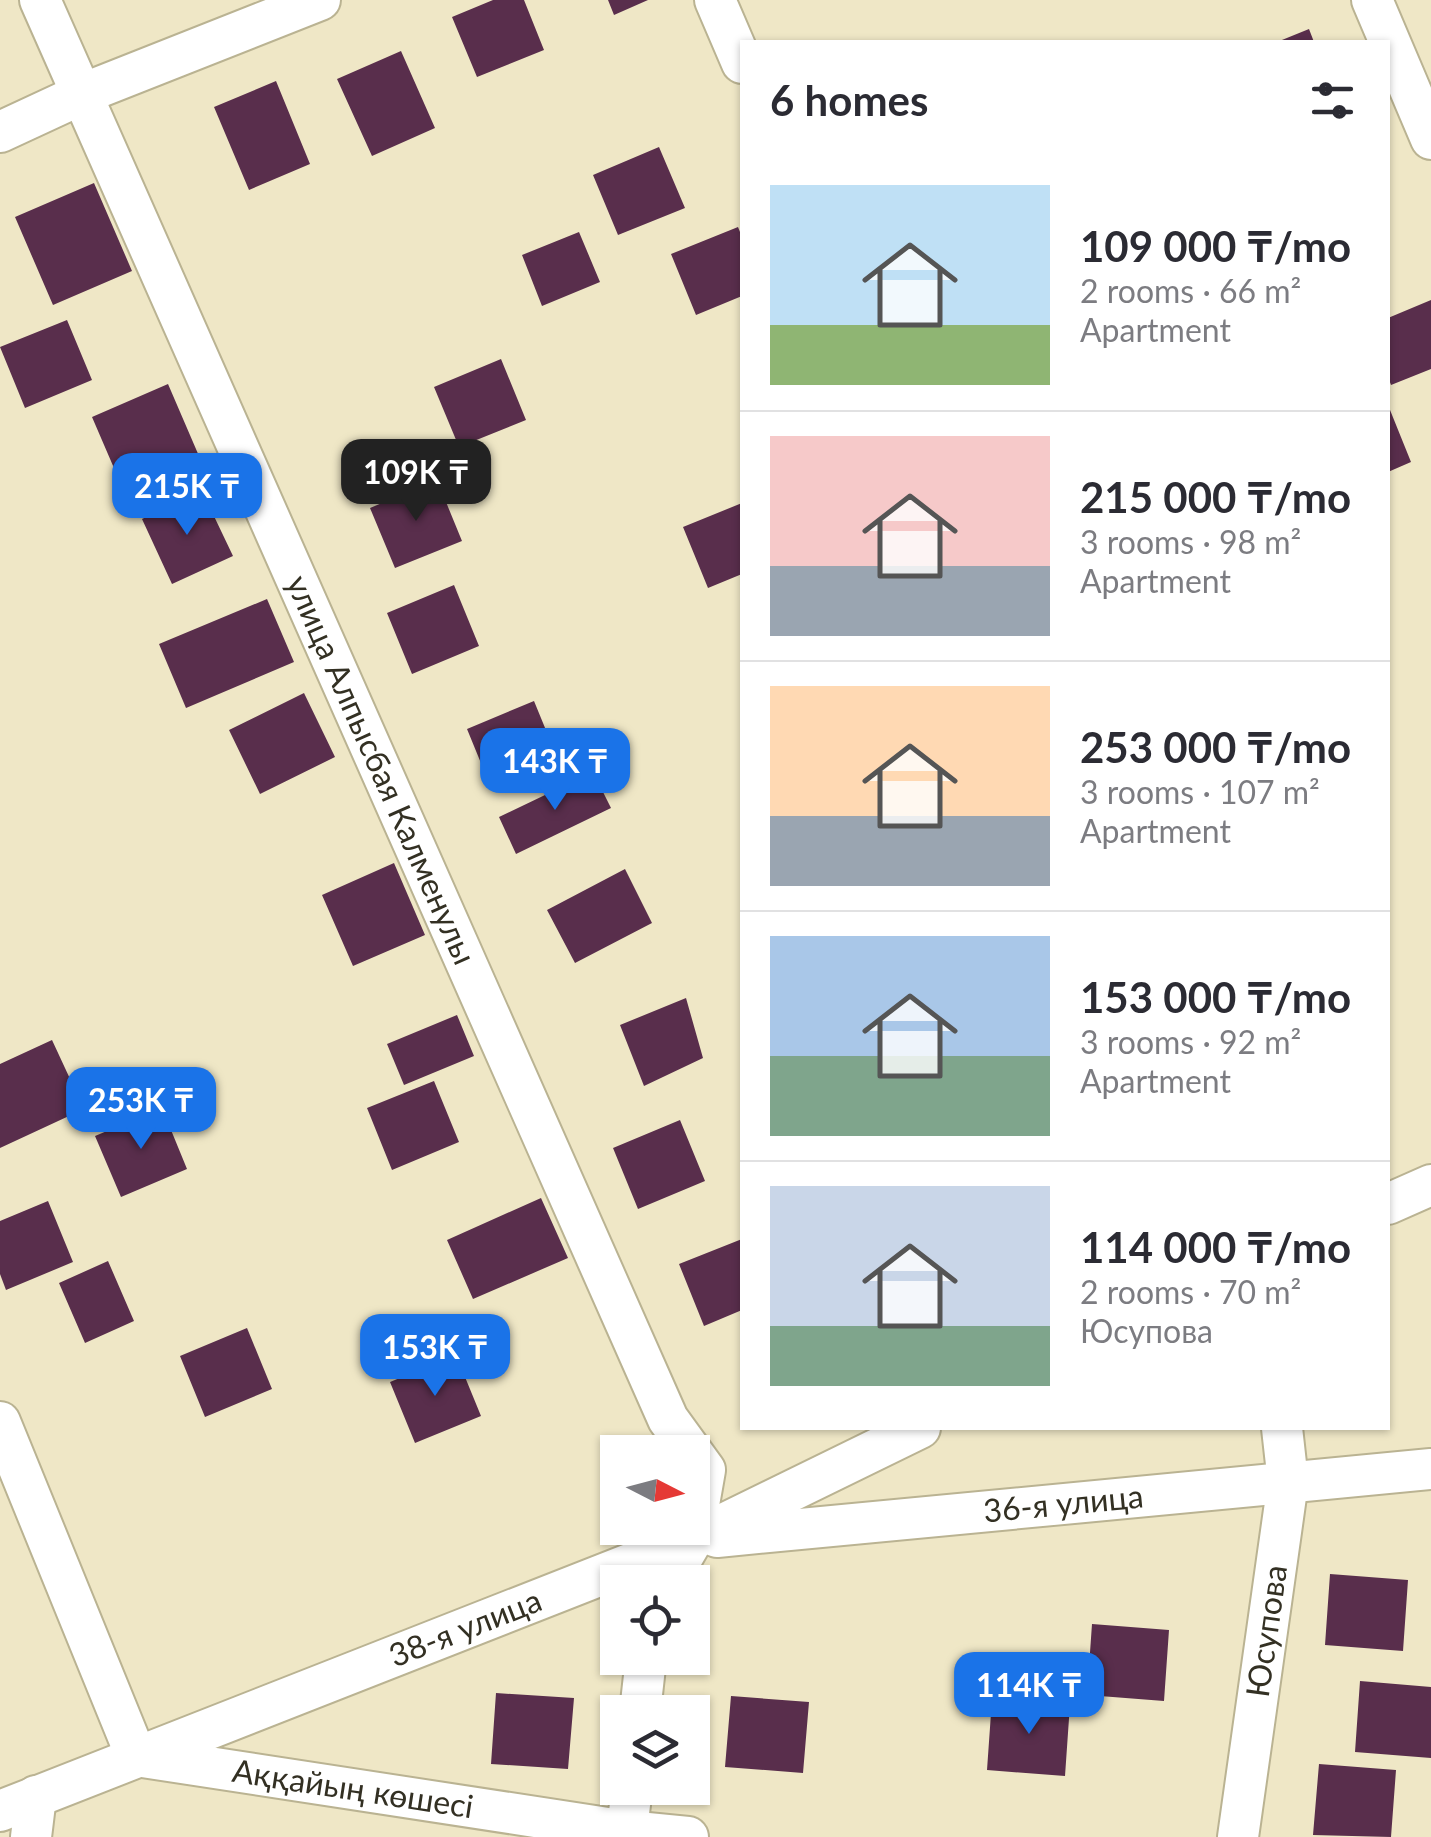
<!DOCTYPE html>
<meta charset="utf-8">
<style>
body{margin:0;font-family:Lato,sans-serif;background:#f2f2f3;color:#2b2b33;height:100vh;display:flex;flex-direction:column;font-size:38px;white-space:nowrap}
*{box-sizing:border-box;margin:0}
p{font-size:32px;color:#7c7c81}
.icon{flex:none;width:55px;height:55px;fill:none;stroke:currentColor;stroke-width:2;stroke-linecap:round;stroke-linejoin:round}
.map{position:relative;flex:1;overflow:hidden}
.details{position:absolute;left:740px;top:40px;width:650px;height:1390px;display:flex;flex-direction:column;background:#fff;border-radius:0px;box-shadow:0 2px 8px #0004}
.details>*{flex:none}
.needle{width:65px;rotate:96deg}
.buttons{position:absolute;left:600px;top:1435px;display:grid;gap:20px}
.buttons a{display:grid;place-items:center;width:110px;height:110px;border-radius:0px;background:#fff;box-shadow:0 2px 8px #0004;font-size:50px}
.price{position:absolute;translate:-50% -85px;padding:0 22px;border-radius:20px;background:#1a73e8;color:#fff;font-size:32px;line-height:65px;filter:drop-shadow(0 2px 5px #0008)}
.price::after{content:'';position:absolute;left:50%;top:60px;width:30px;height:22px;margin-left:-15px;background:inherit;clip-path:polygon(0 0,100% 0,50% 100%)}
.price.selected{background:#222;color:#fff}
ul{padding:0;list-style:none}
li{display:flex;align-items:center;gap:30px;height:250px;padding:0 30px}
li+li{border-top:2px solid #e1e1e2}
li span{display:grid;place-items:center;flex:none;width:280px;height:200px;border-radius:0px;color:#555}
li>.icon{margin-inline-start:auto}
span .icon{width:120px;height:120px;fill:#fffc;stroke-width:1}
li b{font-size:42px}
h2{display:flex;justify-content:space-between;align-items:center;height:120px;padding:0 30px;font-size:42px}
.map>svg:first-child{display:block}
</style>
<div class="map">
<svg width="1431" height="1837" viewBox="0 0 1431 1837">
<rect width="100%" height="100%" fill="#efe7c6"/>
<!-- building -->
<path fill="#592e4c" d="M493 0H524L544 50 477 77 452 17Z
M608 0H648L614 15Z
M1309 29 1314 42H1277Z
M401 51 435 128 372 156 337 79Z
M276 81 310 164 249 190 214 107Z
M659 147 685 208 618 235 593 175Z
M94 183 132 271 53 305 15 217Z
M738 227 742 237V296L696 315 671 254Z
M579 232 600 282 542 306 522 255Z
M1431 300V369L1391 385 1388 377V318Z
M67 320 92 380 25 408 0 347Z
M501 359 526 420 459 447 434 387Z
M168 384 202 463 126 496 92 417Z
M1388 405 1411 462 1388 472Z
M437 480 462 541 395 568 370 508Z
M202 491 233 556 172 584 142 519Z
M742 503V574L708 588 683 527Z
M454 585 479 646 412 674 387 613Z
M267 599 294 662 186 708 159 644Z
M304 693 335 757 260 794 229 730Z
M534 701 559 762 492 790 467 729Z
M593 772 611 808 516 854 499 817Z
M394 863 425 935 353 966 322 895Z
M625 869 652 923 575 963 547 910Z
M686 998 703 1058 644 1086 620 1025Z
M457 1015 474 1056 404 1085 387 1044Z
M52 1040 84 1109 0 1148V1064Z
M434 1081 459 1142 392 1170 367 1108Z
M162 1108 187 1169 121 1197 95 1136Z
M680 1120 705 1181 638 1209 613 1148Z
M541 1198 568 1258 473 1299 447 1240Z
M48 1201 73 1262 6 1290 0 1274V1221Z
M742 1239V1310L704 1326 679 1264Z
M108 1261 134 1321 85 1343 59 1283Z
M247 1328 272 1389 205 1417 180 1356Z
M456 1355 481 1416 415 1443 390 1382Z
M1330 1574 1408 1580 1403 1651 1325 1645Z
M1092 1624 1169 1630 1164 1701 1087 1695Z
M1360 1681 1431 1687V1758L1355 1752Z
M496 1693 574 1698 568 1769 491 1764Z
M731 1696 809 1702 803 1773 725 1767Z
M992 1699 1070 1704 1065 1776 987 1770Z
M1319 1764 1396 1770 1391 1837 1313 1835Z"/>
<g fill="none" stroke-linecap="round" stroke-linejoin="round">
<defs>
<g id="street">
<path id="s1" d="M40 0 668 1419 705 1470 693 1539 668 1582"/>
<path d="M715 0 742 63"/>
<path d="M1372 0 1431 139"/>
<path d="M0 132 82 94 320 0"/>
<path d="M1388 1204 1431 1185"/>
<path id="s2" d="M0 1422 136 1756 627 1831 688 1837"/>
<path id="s3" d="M717 1537 1431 1469"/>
<path d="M640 1712 646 1658"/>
<path id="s4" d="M0 1811 693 1539 920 1428"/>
<path d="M31 1837 36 1796"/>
<path d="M626 1837 632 1788"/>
<path id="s5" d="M1238 1837 1288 1482 1282 1428"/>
</g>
</defs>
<!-- street casing -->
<use href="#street" stroke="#bab392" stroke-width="44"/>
<!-- street -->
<use href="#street" stroke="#fff" stroke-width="40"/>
</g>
<g text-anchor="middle" stroke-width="10" stroke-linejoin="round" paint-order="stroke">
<!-- street labels -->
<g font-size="32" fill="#333023" stroke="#fcf5d3">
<text dy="11" stroke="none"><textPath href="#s1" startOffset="842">улица Алпысбая Калменулы</textPath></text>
<text dy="11" stroke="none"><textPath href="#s3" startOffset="348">36-я улица</textPath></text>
<text dy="11" stroke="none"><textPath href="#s4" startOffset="500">38-я улица</textPath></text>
<text dy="11" stroke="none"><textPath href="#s5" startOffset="208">Юсупова</textPath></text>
<text dy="11" stroke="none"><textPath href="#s2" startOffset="580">Аққайың көшесі</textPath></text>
</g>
</g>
</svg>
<div class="buttons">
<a><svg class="needle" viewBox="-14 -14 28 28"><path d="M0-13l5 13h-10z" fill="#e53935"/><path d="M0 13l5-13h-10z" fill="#7c7c81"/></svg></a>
<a><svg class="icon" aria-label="locate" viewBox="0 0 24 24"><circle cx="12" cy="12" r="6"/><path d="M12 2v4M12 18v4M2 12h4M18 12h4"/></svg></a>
<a><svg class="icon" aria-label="layers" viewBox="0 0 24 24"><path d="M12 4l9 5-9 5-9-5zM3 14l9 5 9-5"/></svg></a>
</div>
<b class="price selected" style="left:416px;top:524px">109K ₸</b>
<b class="price" style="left:187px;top:538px">215K ₸</b>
<b class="price" style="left:555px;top:813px">143K ₸</b>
<b class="price" style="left:141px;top:1152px">253K ₸</b>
<b class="price" style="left:435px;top:1399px">153K ₸</b>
<b class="price" style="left:1029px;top:1737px">114K ₸</b>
<section class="details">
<h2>6 homes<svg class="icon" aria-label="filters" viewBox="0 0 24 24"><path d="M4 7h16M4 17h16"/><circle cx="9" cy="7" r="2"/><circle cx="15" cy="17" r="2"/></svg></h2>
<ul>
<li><span style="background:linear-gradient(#bfe0f5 70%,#8fb573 0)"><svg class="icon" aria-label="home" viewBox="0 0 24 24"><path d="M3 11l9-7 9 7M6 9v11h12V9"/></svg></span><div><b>109 000 ₸/mo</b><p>2 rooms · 66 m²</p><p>Apartment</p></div></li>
<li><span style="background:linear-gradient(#f6c9c9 65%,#9aa5b1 0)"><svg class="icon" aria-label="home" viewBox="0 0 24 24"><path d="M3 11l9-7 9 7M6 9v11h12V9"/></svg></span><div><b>215 000 ₸/mo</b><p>3 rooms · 98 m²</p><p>Apartment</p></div></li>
<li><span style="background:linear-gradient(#ffd9b3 65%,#9aa5b1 0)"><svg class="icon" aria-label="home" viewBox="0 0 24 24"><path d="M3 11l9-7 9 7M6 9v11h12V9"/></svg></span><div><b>253 000 ₸/mo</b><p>3 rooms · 107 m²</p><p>Apartment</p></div></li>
<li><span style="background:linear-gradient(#a9c7e8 60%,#7fa58c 0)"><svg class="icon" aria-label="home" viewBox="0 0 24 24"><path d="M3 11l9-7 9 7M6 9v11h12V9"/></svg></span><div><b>153 000 ₸/mo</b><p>3 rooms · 92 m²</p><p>Apartment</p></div></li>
<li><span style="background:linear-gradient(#c9d6e8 70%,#7fa58c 0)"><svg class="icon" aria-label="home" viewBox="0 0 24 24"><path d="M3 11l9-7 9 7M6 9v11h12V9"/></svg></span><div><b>114 000 ₸/mo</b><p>2 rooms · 70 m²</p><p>Юсупова</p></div></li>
</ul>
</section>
</div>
